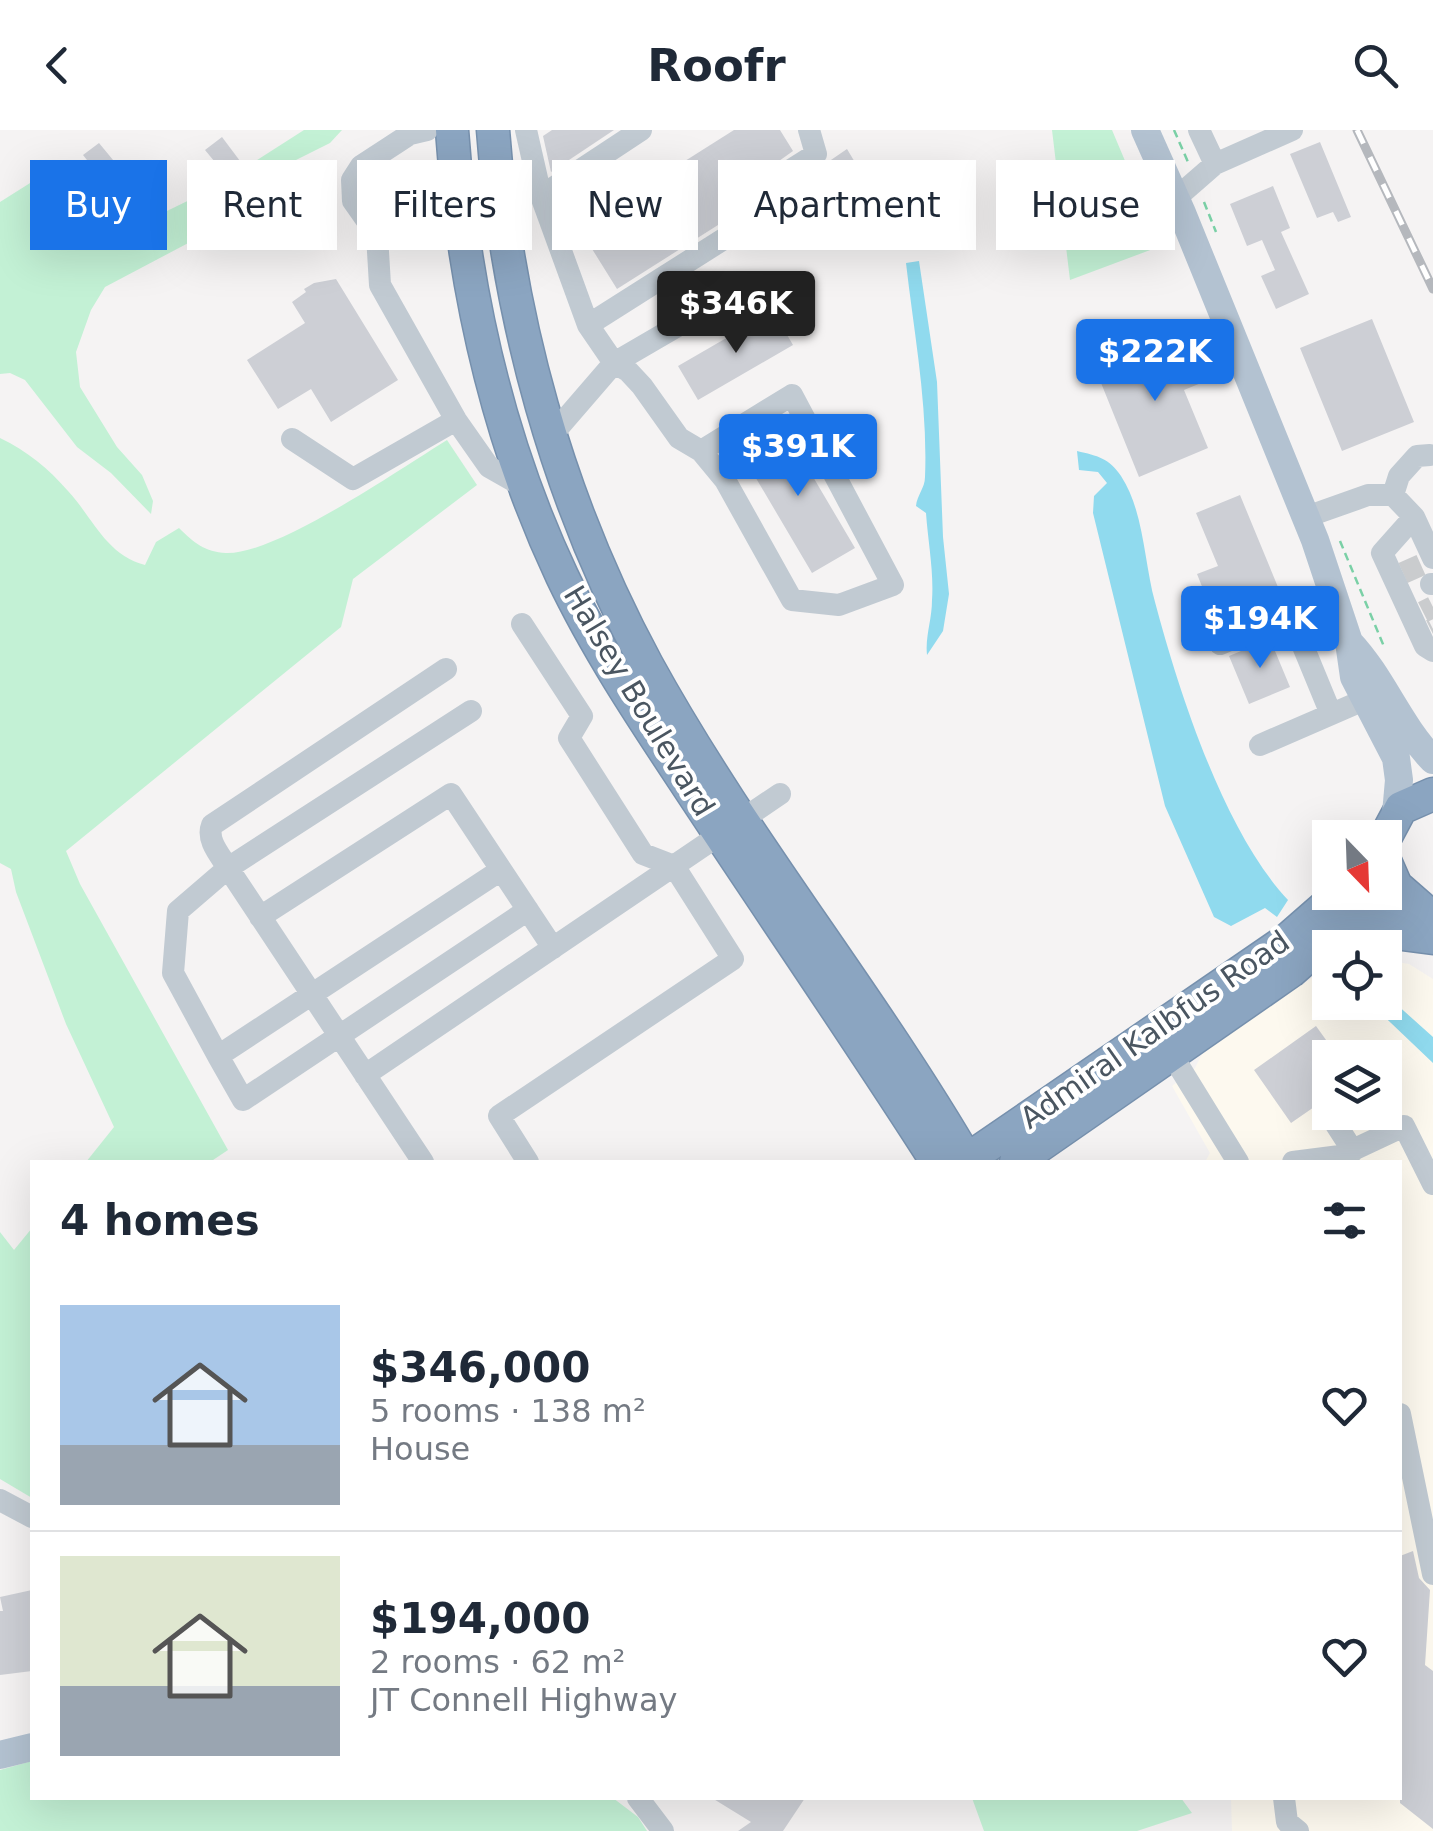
<!DOCTYPE html>
<meta charset="utf-8">
<style>
body{margin:0;font-family:"DejaVu Sans",sans-serif;background:#f2f2f3;color:#1f2937;height:100vh;display:flex;flex-direction:column;font-size:38px;white-space:nowrap}
*{box-sizing:border-box;margin:0}
p{font-size:32px;color:#747a83}
.icon{flex:none;width:55px;height:55px;fill:none;stroke:currentColor;stroke-width:2;stroke-linecap:round;stroke-linejoin:round}
.map{position:relative;flex:1;overflow:hidden}
.sheet{position:absolute;left:30px;top:1030px;width:1372px;height:640px;display:flex;flex-direction:column;background:#fff;border-radius:0px;box-shadow:0 10px 40px #0002}
.sheet>*{flex:none}
.top-card{position:absolute;left:30px;top:30px;width:1375px;height:90px;display:flex;gap:20px}
.needle{width:65px;rotate:157deg}
.controls{position:absolute;left:1312px;top:690px;display:grid;gap:20px}
.controls a{display:grid;place-items:center;width:90px;height:90px;border-radius:0px;background:#fff;box-shadow:0 10px 40px #0002;font-size:50px}
.price{position:absolute;translate:-50% -85px;padding:0 22px;border-radius:10px;background:#1a73e8;color:#fff;font-size:32px;line-height:65px;filter:drop-shadow(0 2px 5px #0008)}
.price::after{content:'';position:absolute;left:50%;top:60px;width:30px;height:22px;margin-left:-15px;background:inherit;clip-path:polygon(0 0,100% 0,50% 100%)}
.price.on{background:#222;color:#fff}
ul{padding:0;list-style:none}
li{display:flex;align-items:center;gap:30px;height:250px;padding:0 30px}
li+li{border-top:2px solid #e0e1e3}
li span{display:grid;place-items:center;flex:none;width:280px;height:200px;border-radius:0px;color:#555}
li>.icon{margin-inline-start:auto}
span .icon{width:120px;height:120px;fill:#fffc;stroke-width:1}
li b{font-size:42px}
h2{display:flex;justify-content:space-between;align-items:center;height:120px;padding:0 30px;font-size:42px}
.chip{padding:0 35px;border-radius:0px;background:#fff;box-shadow:0 10px 40px #0002;font-size:35px;line-height:90px}
.chip.on{background:#1a73e8;color:#fff}
header{display:flex;justify-content:space-between;align-items:center;height:130px;padding:0 30px;background:#fff;font-size:45px;font-weight:600}
.map>svg:first-child{display:block}
</style>
<header><svg class="icon" aria-label="back" viewBox="0 0 24 24"><path d="M15 5l-7 7 7 7"/></svg>Roofr<svg class="icon" aria-label="search" viewBox="0 0 24 24"><circle cx="10" cy="10" r="6"/><path d="M15 15l6 6"/></svg></header>
<div class="map">
<svg width="1433" height="1701" viewBox="0 0 1433 1701">
<rect width="100%" height="100%" fill="#f5f3f3"/>
<!-- commercial -->
<path fill="#fdf9ef" fill-rule="evenodd" d="M1385 830 1409 834 1433 849V1701H1232L1231 1668H1400V1032H1205L1210 1023 1172 956 1195 938 1204 920 1330 836V872H1385ZM1330 928H1385V982H1330Z"/>
<!-- green -->
<path fill="#c3f1d5" d="M304 0H342L330 13 286 35 264 58 211 101 105 157 91 180 76 222 80 257 117 317 142 345 153 371 151 384 111 343 77 317 25 250 10 243 0 244V72L65 31 132 98 210 60Z
M1052 0H1112L1161 116 1070 150Z
M0 308C27 321 48 338 68 361 93 388 106 425 145 435L156 412 179 398C194 413 205 422 226 423 276 425 400 339 447 310L477 355 353 449 341 497 66 721 80 754 228 1020 210 1032H86L114 997 66 894 16 762 11 739 0 733Z
M32 1098V1368L0 1349V1102L14 1120Z
M32 1631V1668H613L638 1687 647 1701H0V1640Z
M972 1668H1181L1192 1683 1137 1701H984Z"/>
<!-- water -->
<path fill="#90daee" d="M919 131 937 252 943 407 949 464 943 501 927 525C925 506 932 490 932 470 934 442 928 412 926 383L916 376C917 365 925 358 925 347 928 276 914 203 906 133Z
M1077 321C1098 326 1109 328 1121 346 1144 381 1144 432 1155 472 1179 562 1224 702 1288 770L1277 787 1265 778 1231 796 1214 787 1165 676 1093 383 1094 366 1107 353 1098 342 1079 340Z
M1385 864 1433 907V933L1370 873 1385 872Z"/>
<!-- building -->
<path fill="#cdcfd5" d="M552 0H614L551 42 543 6Z
M734 0H780L793 21 765 41 755 61 748 65 751 70 748 76 617 159 579 98Z
M222 7 240 31 224 43 205 20Z
M1320 12 1351 87 1338 92 1333 82 1317 88 1290 24Z
M99 13 118 36 102 49 83 25Z
M847 19 865 49 800 88 786 65 790 58Z
M1273 56 1290 98 1281 102 1309 164 1276 179 1261 146 1275 140 1262 110 1247 116 1230 74Z
M336 149 398 250 331 292 311 259 278 279 247 230 305 193 292 172 306 162 304 159 314 153Z
M773 181 793 215 698 270 678 236Z
M1372 189 1414 292 1342 321 1300 218Z
M1181 203 1201 253 1184 260 1208 318 1139 347 1095 238Z
M783 296 855 418 812 443 740 321Z
M1240 365 1280 462 1215 489 1197 444 1218 436 1196 383Z
M1270 509 1290 557 1249 574 1229 526Z
M1316 896 1339 928H1330V966L1291 993 1254 940Z
M1413 1421 1419 1448 1430 1460 1425 1535 1433 1541V1699L1400 1673V1426Z
M32 1460V1541L0 1545V1481H3L0 1467Z
M712 1668H805L783 1701H738L751 1692Z"/>
<g fill="none" stroke-linecap="round" stroke-linejoin="round">
<!-- minor-tunnel -->
<path stroke="#caccce" stroke-width="22" stroke-dasharray="22 11" stroke-linecap="butt" d="M1403 443 1421 435
M1423 482 1433 477
M1431 500 1433 499"/>
<defs>
<path id="highway" d="M452 0C463 154 496 306 562 446 601 528 653 603 703 679 781 797 861 913 937 1032
M493 0C507 187 558 371 647 535 742 708 869 862 968 1032
M1385 708 1401 678 1433 664
M1385 731 1396 756 1428 784
M1343 809 1371 800 1433 808
M964 1032 1287 810 1342 762
M1016 1032 1291 841 1350 789 1390 778 1433 784"/>
</defs>
<!-- highway casing -->
<use href="#highway" stroke="#7690ad" stroke-width="35"/>
<!-- path -->
<path stroke="#7ad0a6" stroke-width="2.5" stroke-dasharray="8 5" stroke-linecap="butt" d="M1174 0 1188 32
M1204 72 1216 102
M1340 411 1385 519"/>
<!-- minor -->
<path stroke="#c1cad2" stroke-width="22" d="M427 0 410 4 361 36 352 50 353 71 377 105 380 155 456 290 489 337 526 358
M526 0 541 66 588 195 614 233 628 241 642 256 679 308 701 321 725 350 792 470 839 475 893 455 792 265 701 321
M1199 0 1215 34 1292 0
M541 66 641 0
M1176 68 1215 34
M588 195 760 86 778 48 816 24 809 0
M551 306 614 233 748 155
M292 309 353 349 456 290
M1393 365 1399 346 1417 326 1430 325
M1306 387 1368 365H1393L1414 387 1382 423 1425 516 1433 521
M1414 387 1433 428
M1431 454H1433
M1291 487 1331 584
M522 494 582 586 569 608 643 724 674 736 733 829 499 986 528 1032
M1220 514 1272 492 1336 473
M471 581 228 738 178 781 173 843 218 926 501 740
M1260 615 1364 570
M260 787 451 664 553 818
M1172 925 1238 1032
M218 926 243 970 528 780
M365 945 780 664
M1335 993 1353 1021
M423 1032 228 738C220 725 206 710 212 695L446 539
M1293 1032 1340 1026 1404 996 1433 1054
M1400 1284 1433 1444
M0 1370 32 1387
M638 1668 663 1701
M1284 1668 1287 1692 1298 1701"/>
<!-- major -->
<path stroke="#b3c2d1" stroke-width="28" d="M1145 0 1182 83 1315 410 1349 512 1354 547 1396 628 1399 650 1396 684
M1349 512C1383 548 1398 594 1433 630
M0 1625 32 1617"/>
<!-- highway -->
<use href="#highway" stroke="#8ba5c1" stroke-width="32"/>
<defs>
<path id="rail" d="M1357 0 1433 159"/>
</defs>
<!-- rail casing -->
<use href="#rail" stroke="#b5b8bd" stroke-width="9"/>
<!-- rail -->
<use href="#rail" stroke="#fff" stroke-width="5" stroke-dasharray="15" stroke-linecap="butt"/>
</g>
<g text-anchor="middle" stroke-width="8" stroke-linejoin="round" paint-order="stroke">
<!-- street labels -->
<g font-size="30" fill="#4a5661" stroke="#fff">
<text transform="translate(639 571) rotate(59)" y="10">Halsey Boulevard</text>
<text transform="translate(1155 900) rotate(-35)" y="10">Admiral Kalbfus Road</text>
</g>
</g>
</svg>
<div class="controls">
<a><svg class="needle" viewBox="-14 -14 28 28"><path d="M0-13l5 13h-10z" fill="#e53935"/><path d="M0 13l5-13h-10z" fill="#747a83"/></svg></a>
<a><svg class="icon" aria-label="locate" viewBox="0 0 24 24"><circle cx="12" cy="12" r="6"/><path d="M12 2v4M12 18v4M2 12h4M18 12h4"/></svg></a>
<a><svg class="icon" aria-label="layers" viewBox="0 0 24 24"><path d="M12 4l9 5-9 5-9-5zM3 14l9 5 9-5"/></svg></a>
</div>
<b class="price on" style="left:736px;top:226px">$346K</b>
<b class="price" style="left:1155px;top:274px">$222K</b>
<b class="price" style="left:798px;top:369px">$391K</b>
<b class="price" style="left:1260px;top:541px">$194K</b>
<div class="top-card">
<a class="chip on">Buy</a>
<a class="chip">Rent</a>
<a class="chip">Filters</a>
<a class="chip">New</a>
<a class="chip">Apartment</a>
<a class="chip">House</a>
</div>
<section class="sheet">
<h2>4 homes<svg class="icon" aria-label="filters" viewBox="0 0 24 24"><path d="M4 7h16M4 17h16"/><circle cx="9" cy="7" r="2"/><circle cx="15" cy="17" r="2"/></svg></h2>
<ul>
<li><span style="background:linear-gradient(#a9c7e8 70%,#9aa5b1 0)"><svg class="icon" aria-label="home" viewBox="0 0 24 24"><path d="M3 11l9-7 9 7M6 9v11h12V9"/></svg></span><div><b>$346,000</b><p>5 rooms · 138 m²</p><p>House</p></div><svg class="icon" aria-label="heart" viewBox="0 0 24 24"><path d="M12 20l-8-8c-3-5 5-10 8-4 3-6 11-1 8 4z"/></svg></li>
<li><span style="background:linear-gradient(#dfe7d0 65%,#9aa5b1 0)"><svg class="icon" aria-label="home" viewBox="0 0 24 24"><path d="M3 11l9-7 9 7M6 9v11h12V9"/></svg></span><div><b>$194,000</b><p>2 rooms · 62 m²</p><p>JT Connell Highway</p></div><svg class="icon" aria-label="heart" viewBox="0 0 24 24"><path d="M12 20l-8-8c-3-5 5-10 8-4 3-6 11-1 8 4z"/></svg></li>
</ul>
</section>
</div>
